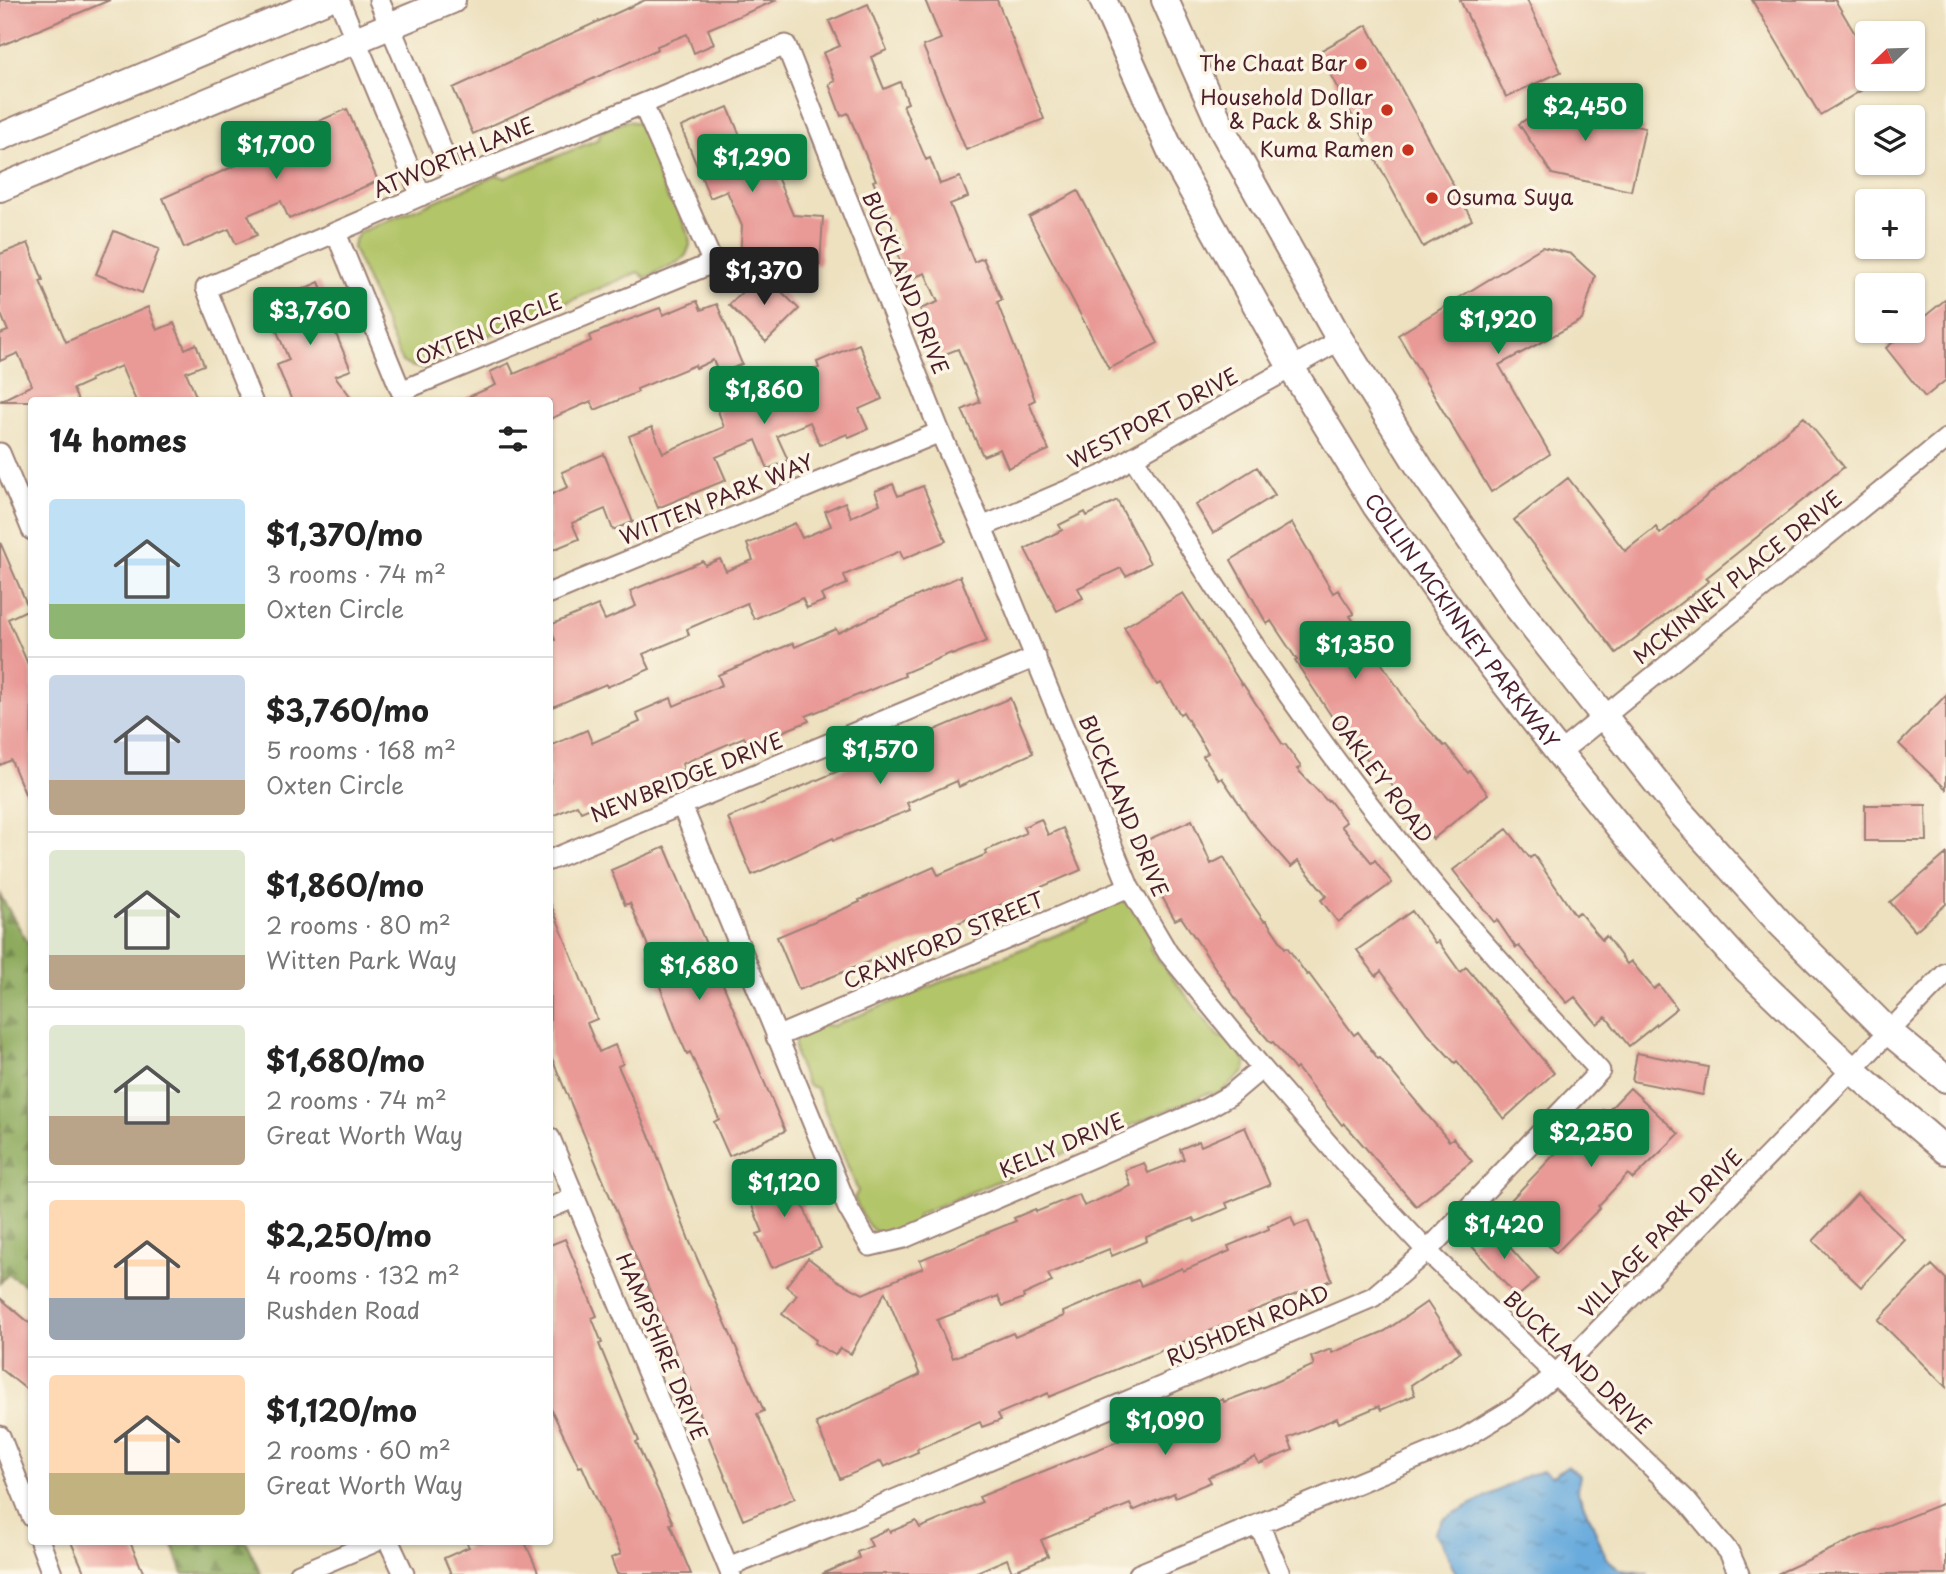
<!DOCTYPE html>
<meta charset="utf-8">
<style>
body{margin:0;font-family:"Playpen Sans",sans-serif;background:#f6f6f6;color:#222;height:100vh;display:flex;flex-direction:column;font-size:26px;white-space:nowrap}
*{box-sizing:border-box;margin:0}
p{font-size:23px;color:#767676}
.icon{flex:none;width:38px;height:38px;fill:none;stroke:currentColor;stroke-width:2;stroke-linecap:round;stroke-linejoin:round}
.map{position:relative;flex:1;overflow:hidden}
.panel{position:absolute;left:28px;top:397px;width:525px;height:1148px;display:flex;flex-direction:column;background:#fff;border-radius:7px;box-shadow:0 2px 5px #0004}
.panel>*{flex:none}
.needle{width:46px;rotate:247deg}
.fabs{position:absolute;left:1855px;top:21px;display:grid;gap:14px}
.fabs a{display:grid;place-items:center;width:70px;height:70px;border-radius:7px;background:#fff;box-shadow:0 2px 5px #0004;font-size:35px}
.price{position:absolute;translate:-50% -60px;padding:0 16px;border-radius:7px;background:#0b8043;color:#fff;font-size:23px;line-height:46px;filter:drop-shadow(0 2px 4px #0008)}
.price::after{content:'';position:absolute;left:50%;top:42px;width:21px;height:16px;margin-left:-10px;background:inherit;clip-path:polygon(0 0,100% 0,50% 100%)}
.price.active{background:#222;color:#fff}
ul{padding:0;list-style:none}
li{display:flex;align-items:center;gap:21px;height:175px;padding:0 21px}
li+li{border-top:2px solid #e0e0e0}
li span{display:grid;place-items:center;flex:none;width:196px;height:140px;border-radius:7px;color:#555}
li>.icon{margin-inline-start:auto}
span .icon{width:84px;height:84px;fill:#fffc;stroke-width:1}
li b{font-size:30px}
h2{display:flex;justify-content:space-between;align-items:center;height:84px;padding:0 21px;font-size:30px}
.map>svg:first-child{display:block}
</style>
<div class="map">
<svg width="1946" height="1574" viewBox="0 0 1946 1574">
<defs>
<pattern id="forest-firs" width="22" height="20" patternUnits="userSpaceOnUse" patternTransform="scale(1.75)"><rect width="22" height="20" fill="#8daa5d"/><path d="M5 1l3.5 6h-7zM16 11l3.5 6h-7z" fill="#758a4d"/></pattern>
<pattern id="water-ripples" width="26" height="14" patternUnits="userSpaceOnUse" patternTransform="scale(1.75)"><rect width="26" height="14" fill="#69abdd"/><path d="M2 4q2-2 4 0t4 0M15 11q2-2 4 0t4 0" fill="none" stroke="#588bb3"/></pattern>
</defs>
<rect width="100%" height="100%" fill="#fcf5e5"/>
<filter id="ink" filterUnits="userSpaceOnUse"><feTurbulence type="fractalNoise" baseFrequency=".0143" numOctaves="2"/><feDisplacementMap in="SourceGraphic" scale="14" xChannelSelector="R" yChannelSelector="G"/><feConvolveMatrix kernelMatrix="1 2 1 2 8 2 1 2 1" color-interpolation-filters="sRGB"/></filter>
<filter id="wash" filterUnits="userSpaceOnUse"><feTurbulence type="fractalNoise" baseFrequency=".00686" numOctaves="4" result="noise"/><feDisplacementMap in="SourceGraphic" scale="28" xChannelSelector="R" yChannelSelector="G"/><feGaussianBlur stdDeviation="1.57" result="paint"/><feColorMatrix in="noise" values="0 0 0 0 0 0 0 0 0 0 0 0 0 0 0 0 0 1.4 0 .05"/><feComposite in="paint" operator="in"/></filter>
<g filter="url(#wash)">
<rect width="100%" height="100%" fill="#ede1c0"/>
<!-- forest -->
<path fill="url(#forest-firs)" stroke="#6c6444" stroke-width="2" d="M0 895 31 948V1289L8 1274 0 1283Z
M172 1542H246L261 1574H183Z"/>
<!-- green -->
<path fill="#b2c569" stroke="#7e724a" stroke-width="2" d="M626 121 640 123 658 161 655 168 669 201 676 205 689 236 690 245 686 255 680 261 645 278 638 272 457 349 454 357C435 365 421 374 402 362L353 248 354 241 360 232 498 175 505 178 599 139 600 132Z
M1118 900 1130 903 1152 939 1150 949 1218 1036 1232 1041 1246 1063 1245 1071 1220 1093H1208L919 1214 915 1224C874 1240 872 1237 854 1198L858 1191 816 1088 807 1085C801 1069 790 1052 797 1035L820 1024 833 1026 1088 922 1090 911Z"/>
<!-- water -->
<path fill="url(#water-ripples)" stroke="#5a6584" stroke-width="2" d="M1567 1466 1580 1475 1577 1491 1591 1520 1606 1558 1621 1570 1649 1574H1457C1446 1561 1448 1544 1434 1534L1443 1519 1528 1475 1543 1471 1552 1476Z"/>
<g id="blocks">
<!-- building -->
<path fill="#e99996" d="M0 0H110L0 46Z
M645 0H777L708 29 714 44 694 53 687 34 657 46 658 49 473 134 453 88Z
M925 0H997L1044 119 966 150 923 46 941 39Z
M1460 0H1527L1561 72 1506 97Z
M1752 0H1835L1867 54V87L1820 115Z
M868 4 887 50 871 57 884 89 900 82 908 103 903 105 926 160 930 158 940 184 960 177 968 197 950 204 974 262 983 258 1002 300 997 302 1035 400 1029 403 1049 450 1008 468 1000 449 983 456 962 410 980 402 958 349 940 356 920 309 938 302 925 273 908 280 896 251 904 248 890 214 887 215 873 181 876 180 848 113 841 116 829 84 835 81 823 53 840 46 829 21Z
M1367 25 1472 220 1423 247 1318 52Z
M1574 88 1593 117 1645 128 1631 191 1552 174 1519 124Z
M728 107 750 160 767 153 793 215 823 217 820 265 740 259 742 226 727 191 710 198 681 127Z
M347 109 378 181 289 219 281 201 248 215 257 235 236 244 229 229 184 248 163 198 261 154 258 147Z
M1078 191 1158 343 1109 369 1029 217Z
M114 231 159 249 142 293 96 274Z
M28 243 43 280 40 281 66 342 148 307 157 330 174 323 185 349 196 344 204 365 186 372 198 401H136L121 366 90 379 91 381 73 389 78 401H0L32 385 18 353 0 361V334L8 331 0 312V254Z
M1542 247 1571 254 1595 276 1582 320 1499 365 1550 454 1491 492 1398 335Z
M762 272 799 309 766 342 729 305Z
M319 282 335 321 331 322 351 370 335 376 354 401H292L277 365 289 360 266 305Z
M1946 299V380L1925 397 1886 348 1907 331H1913V326Z
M697 301 701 310 717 304 742 364 719 374 713 360 696 368 695 365 637 389 638 392 595 410 591 401 550 419V401H459L496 385 490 372 509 363 514 374 591 341 589 336 610 327 660 308 663 315Z
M859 344 882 399 859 409 868 429 849 437 847 434 820 445 810 422 777 436 788 460 768 469 756 440 716 457 726 480 658 508 629 436 652 427 663 453 724 427 718 411 819 368 817 362Z
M1804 417 1844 467 1706 578 1709 581 1616 653 1514 520 1568 478 1625 551 1656 527 1660 534Z
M604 454 633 522 613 530 605 509 572 523 579 539 550 551V495L568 487 562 472Z
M1257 467 1275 495 1213 533 1196 505Z
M893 484 898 496 923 486 946 541 903 559 900 551 844 575 847 584 821 595 824 601 807 608 802 598 754 619 747 603 687 629 689 635 643 654 650 669 607 687 606 684 550 708V643L555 640 550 625 598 605 605 620 636 606 630 591 703 561 705 565 720 559 726 571 753 560 747 544 795 523 802 538 831 526 825 511 845 502 851 517 880 504 875 491Z
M1117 500 1150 563 1126 576 1121 568 1078 588 1083 598 1057 611 1025 549 1062 530 1059 525 1085 512 1087 516Z
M1292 523 1333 593 1338 590 1354 614 1350 616 1418 718 1444 746 1446 745 1468 773 1470 771 1488 794 1433 839 1387 779 1384 781 1336 719 1334 720 1295 661 1297 660 1271 621 1267 624 1231 560Z
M0 542 29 609 8 619 32 673 31 808 11 760 0 765Z
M960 576 987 641 952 655 951 653 904 673 905 676 806 716 809 721 789 729 748 745 744 737 682 764 684 769 581 812 577 805 550 817V746L587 730 592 743 640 722 636 713 671 698 674 706 722 685 718 675 793 643 795 647 836 629 838 633Z
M1183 593 1242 685 1243 684 1283 745 1285 744 1301 767 1297 769 1327 801 1329 800 1346 822 1341 826 1372 863 1375 860 1392 883 1338 922 1321 900 1327 896 1298 861 1291 867 1253 824 1222 778 1219 780 1203 756 1208 753 1183 712 1180 714 1161 683 1157 685 1124 627Z
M1946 695V789L1899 744Z
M1010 698 1033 753 959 787 957 781 907 803 910 810 834 840 833 838 752 875 728 818Z
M1865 805H1926L1927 841H1865Z
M1041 819 1048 835 1063 828 1081 870 958 923 959 925 799 990 777 937 860 902 859 900 934 867 938 875 987 854 985 851 1026 833 1023 827Z
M1192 820 1211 864 1224 857 1243 891 1264 921 1266 920 1285 948 1287 947 1307 975 1309 974 1354 1035 1358 1032 1378 1059 1380 1058 1449 1141 1453 1138 1472 1161 1416 1206 1344 1123 1342 1125 1297 1068 1295 1070 1273 1042 1271 1043 1246 1014 1181 917 1175 920 1155 884 1138 844Z
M1507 829 1530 858 1534 855 1575 915 1579 912 1602 940 1606 936 1627 964 1631 961 1654 989 1659 985 1677 1008 1629 1046 1606 1017 1597 1024 1575 997 1567 1003 1519 946 1516 948 1497 920 1494 922 1453 870Z
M665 847 785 1131 729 1156 714 1122 719 1119 690 1052 687 1054 678 1034 647 952 650 951 630 903 625 905 611 870Z
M1946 854V904L1915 931 1890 902Z
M550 902 597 1019 587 1023 599 1052 615 1045 623 1064 618 1066 655 1149 689 1240 764 1411 757 1414 795 1498 743 1520 693 1399 695 1398 550 1054Z
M1412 911 1435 943 1438 941 1460 972 1466 967 1554 1073 1504 1119 1457 1061 1455 1063 1427 1033 1381 971 1376 976 1357 950Z
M1637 1053 1708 1067 1703 1095 1632 1081Z
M1630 1088 1679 1134 1633 1179 1628 1174 1598 1206 1600 1208 1556 1253 1507 1204 1575 1133 1577 1136 1603 1110 1606 1113Z
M1245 1127 1270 1185 1226 1203 1228 1208 1195 1222 1193 1218 1146 1237 1147 1241 1112 1256 1109 1249 1048 1274 1052 1282 1023 1295 1024 1298 1003 1306 998 1296 937 1320 953 1358 1013 1333 1015 1337 1064 1316 1063 1312 1138 1280 1141 1286 1182 1268 1183 1271 1230 1251 1228 1246 1269 1229 1268 1226 1291 1216 1295 1226 1308 1221 1332 1280 1248 1313 1250 1316 1230 1325 1229 1323 1049 1397 1048 1393 998 1414 1001 1420 982 1427 980 1422 917 1449 918 1452 884 1467 881 1461 840 1479 816 1423 920 1375 885 1292 851 1354 840 1348 835 1355 814 1343 816 1340 782 1314 797 1295 786 1286 808 1258 838 1281 863 1294 923 1268 920 1260 1016 1221 1014 1218 1035 1209 1036 1212 1079 1194 1084 1206 1131 1186 1125 1170 1144 1163 1148 1173 1184 1159 1180 1149 1199 1141 1201 1146Z
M800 1170 813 1201 803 1206 821 1248 772 1268 757 1234 763 1232 746 1192Z
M1857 1194 1905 1240 1861 1287 1813 1241Z
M1491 1226 1538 1279 1517 1297 1470 1244Z
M565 1239 597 1316 592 1318 602 1343 599 1344 639 1441 636 1442 673 1523 670 1524 691 1574H617L611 1558 621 1554 582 1466 579 1467 550 1407V1245Z
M1932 1265 1946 1279V1387L1878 1320Z
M0 1298 32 1325V1394L0 1368Z
M1427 1302 1460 1352 1411 1385 1415 1395 1381 1410 1379 1406 1339 1423 1337 1418 1288 1438 1293 1450 1259 1464 1255 1457 1208 1477 1211 1482 1175 1497 1174 1493 1133 1511 1130 1504 1041 1540 1048 1556 1012 1572 1007 1559 972 1574H822L859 1558 857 1552 872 1546 868 1538 888 1529 890 1532 916 1521 920 1528 982 1502 979 1497 1119 1441 1118 1438 1138 1429 1140 1434 1223 1399 1224 1402 1266 1386 1314 1365 1311 1357 1331 1349 1332 1353 1385 1331Z
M1946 1502V1574H1777L1858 1537Z
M71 1542H130L144 1574H85Z
M466 1542H525L539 1574H451L444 1558 469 1547Z"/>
</g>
</g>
<g filter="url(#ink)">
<use href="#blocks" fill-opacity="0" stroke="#9c8076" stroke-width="2"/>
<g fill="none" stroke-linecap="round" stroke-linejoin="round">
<defs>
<path id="street" d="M339 0 421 196
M379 0 455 181
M336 233 401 391 713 263 643 105
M252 401 206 288 455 181 786 45 940 432 982 527 1129 887 1168 953 1262 1068 1343 1161 1427 1251 1685 1499 1729 1552 1739 1574
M0 453 32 530
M982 527 1108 473 1133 457 1340 340
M550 593 940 432
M1559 753 1946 439
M682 806 848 1208 870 1246 904 1238 1207 1108 1230 1095 1262 1068
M550 860 1036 657
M776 1037 1129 887
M550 1138 731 1574
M550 1208 574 1198
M0 1436 32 1517
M1259 1524 1280 1574
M40 1542 52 1574
M389 1542 404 1574
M728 1567 844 1521 1373 1297 1427 1251 1600 1071C1540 1006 1480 941 1424 873 1316 743 1222 601 1133 457
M299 1574 375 1542
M1139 1574 1461 1440 1517 1406 1556 1374 1946 973"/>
<g id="secondary">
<path id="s1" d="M1103 0 1173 156 1292 369 1376 506 1477 647 1559 753 1637 849 1738 961 1852 1070 1946 1151"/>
<path d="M1165 0 1223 131 1340 340 1420 468 1518 608 1680 812 1779 922 1888 1031 1946 1079"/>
<path d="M0 137 325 0"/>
<path d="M0 188 452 0"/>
</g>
</defs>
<!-- street casing -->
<use href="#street" stroke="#9c8076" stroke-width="23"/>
<!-- secondary casing -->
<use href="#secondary" stroke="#9c8076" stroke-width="30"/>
<!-- street -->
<use href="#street" stroke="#fff" stroke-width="19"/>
<!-- secondary -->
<use href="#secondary" stroke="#fff" stroke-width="26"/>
</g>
</g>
<!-- markers -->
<g fill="#c8321e" stroke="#fcf5e5" stroke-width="2.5">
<circle cx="1361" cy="64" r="7"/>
<circle cx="1387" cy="110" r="7"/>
<circle cx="1408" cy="150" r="7"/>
<circle cx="1432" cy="198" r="7"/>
</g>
<g text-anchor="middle" stroke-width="7" stroke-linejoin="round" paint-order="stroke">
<!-- poi labels -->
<g font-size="21" fill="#4a1f2b" stroke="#fcf5e5" text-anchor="end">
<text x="1347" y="71">The Chaat Bar</text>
<text x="1373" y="105">Household Dollar<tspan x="1373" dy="24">&amp; Pack &amp; Ship</tspan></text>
<text x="1394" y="157">Kuma Ramen</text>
<text x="1446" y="205" text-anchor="start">Osuma Suya</text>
</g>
<!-- street labels -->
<g font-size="21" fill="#4a1f2b" stroke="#fcf5e5">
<text transform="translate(454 158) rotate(-23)" y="7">ATWORTH LANE</text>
<text transform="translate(905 283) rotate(68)" y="7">BUCKLAND DRIVE</text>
<text transform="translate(489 330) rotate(-22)" y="7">OXTEN CIRCLE</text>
<text transform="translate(1153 419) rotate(-28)" y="7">WESTPORT DRIVE</text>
<text transform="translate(717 500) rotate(-22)" y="7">WITTEN PARK WAY</text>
<text transform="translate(1738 578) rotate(-39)" y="7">MCKINNEY PLACE DRIVE</text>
<text dy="7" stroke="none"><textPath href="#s1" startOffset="719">COLLIN MCKINNEY PARKWAY</textPath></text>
<text transform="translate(687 778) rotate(-22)" y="7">NEWBRIDGE DRIVE</text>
<text transform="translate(1381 779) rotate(53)" y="7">OAKLEY ROAD</text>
<text transform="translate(1123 806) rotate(67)" y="7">BUCKLAND DRIVE</text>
<text transform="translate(944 941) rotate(-23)" y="7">CRAWFORD STREET</text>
<text transform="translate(1062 1146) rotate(-23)" y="7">KELLY DRIVE</text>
<text transform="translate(1661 1234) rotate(-46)" y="7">VILLAGE PARK DRIVE</text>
<text transform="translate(1248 1326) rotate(-23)" y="7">RUSHDEN ROAD</text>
<text transform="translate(661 1347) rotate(67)" y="7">HAMPSHIRE DRIVE</text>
<text transform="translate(1577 1363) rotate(44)" y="7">BUCKLAND DRIVE</text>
</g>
</g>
</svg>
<div class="fabs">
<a><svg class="needle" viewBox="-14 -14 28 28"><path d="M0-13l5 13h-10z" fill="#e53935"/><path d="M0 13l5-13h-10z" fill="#767676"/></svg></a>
<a><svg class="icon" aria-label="layers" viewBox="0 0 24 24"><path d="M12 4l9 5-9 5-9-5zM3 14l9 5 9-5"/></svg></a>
<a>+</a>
<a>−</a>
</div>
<b class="price" style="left:1585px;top:143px">$2,450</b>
<b class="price" style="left:276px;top:181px">$1,700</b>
<b class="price" style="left:752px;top:194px">$1,290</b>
<b class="price active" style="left:764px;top:307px">$1,370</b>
<b class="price" style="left:310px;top:347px">$3,760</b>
<b class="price" style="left:1498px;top:356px">$1,920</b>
<b class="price" style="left:764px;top:426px">$1,860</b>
<b class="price" style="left:1355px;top:681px">$1,350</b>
<b class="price" style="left:880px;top:786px">$1,570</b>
<b class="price" style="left:699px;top:1002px">$1,680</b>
<b class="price" style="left:1591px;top:1169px">$2,250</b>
<b class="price" style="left:784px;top:1219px">$1,120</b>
<b class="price" style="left:1504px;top:1261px">$1,420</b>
<b class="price" style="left:1165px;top:1457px">$1,090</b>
<section class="panel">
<h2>14 homes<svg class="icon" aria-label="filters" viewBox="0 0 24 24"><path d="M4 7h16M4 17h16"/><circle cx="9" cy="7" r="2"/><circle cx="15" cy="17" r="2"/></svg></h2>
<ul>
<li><span style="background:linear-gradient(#bfe0f5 75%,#8fb573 0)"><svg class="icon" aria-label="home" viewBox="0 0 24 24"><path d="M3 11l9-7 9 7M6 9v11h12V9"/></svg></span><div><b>$1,370/mo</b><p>3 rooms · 74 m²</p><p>Oxten Circle</p></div></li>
<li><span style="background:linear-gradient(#c9d6e8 75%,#b9a48a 0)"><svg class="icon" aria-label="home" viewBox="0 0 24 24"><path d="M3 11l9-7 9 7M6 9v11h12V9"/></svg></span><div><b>$3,760/mo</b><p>5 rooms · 168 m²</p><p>Oxten Circle</p></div></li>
<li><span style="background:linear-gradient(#dfe7d0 75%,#b9a48a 0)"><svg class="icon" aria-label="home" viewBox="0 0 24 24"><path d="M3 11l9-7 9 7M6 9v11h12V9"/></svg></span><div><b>$1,860/mo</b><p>2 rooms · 80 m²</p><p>Witten Park Way</p></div></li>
<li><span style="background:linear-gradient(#dfe7d0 65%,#b9a48a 0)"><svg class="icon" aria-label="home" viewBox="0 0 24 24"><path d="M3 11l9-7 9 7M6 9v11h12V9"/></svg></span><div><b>$1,680/mo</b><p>2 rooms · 74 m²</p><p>Great Worth Way</p></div></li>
<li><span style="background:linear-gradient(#ffd9b3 70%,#9aa5b1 0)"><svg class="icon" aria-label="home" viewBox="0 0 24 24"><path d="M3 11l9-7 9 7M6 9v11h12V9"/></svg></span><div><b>$2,250/mo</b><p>4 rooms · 132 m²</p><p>Rushden Road</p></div></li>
<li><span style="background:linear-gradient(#ffd9b3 70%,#c2b280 0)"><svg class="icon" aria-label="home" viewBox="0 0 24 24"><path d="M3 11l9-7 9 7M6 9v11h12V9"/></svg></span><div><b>$1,120/mo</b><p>2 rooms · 60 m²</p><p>Great Worth Way</p></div></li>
</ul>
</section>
</div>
